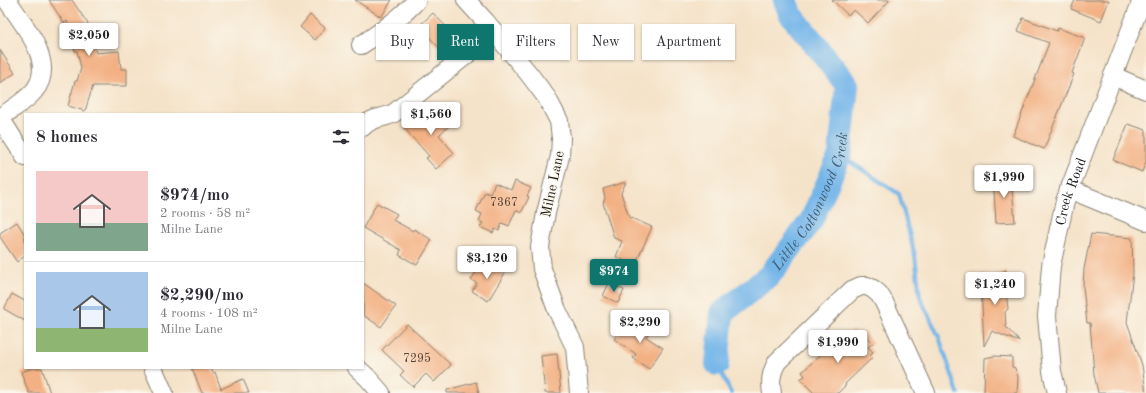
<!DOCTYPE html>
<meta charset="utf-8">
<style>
body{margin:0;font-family:"Old Standard TT",serif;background:#f7f7f7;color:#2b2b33;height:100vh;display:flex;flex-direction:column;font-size:15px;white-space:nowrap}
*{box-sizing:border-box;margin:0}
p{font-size:13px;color:#7c7c81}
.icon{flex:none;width:22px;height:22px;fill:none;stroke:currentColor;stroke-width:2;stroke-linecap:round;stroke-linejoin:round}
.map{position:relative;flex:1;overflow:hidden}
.panel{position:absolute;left:24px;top:113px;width:340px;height:256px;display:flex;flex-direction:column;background:#fff;border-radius:0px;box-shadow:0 1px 3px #0004}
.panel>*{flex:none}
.hud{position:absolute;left:376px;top:24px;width:380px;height:36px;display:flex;gap:8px}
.price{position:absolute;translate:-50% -34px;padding:0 9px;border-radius:4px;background:#fff;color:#222;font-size:13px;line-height:26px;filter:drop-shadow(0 1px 2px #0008)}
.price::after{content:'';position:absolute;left:50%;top:24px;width:12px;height:9px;margin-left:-6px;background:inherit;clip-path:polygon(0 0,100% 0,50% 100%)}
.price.current{background:#0f766e;color:#fff}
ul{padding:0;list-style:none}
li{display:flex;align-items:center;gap:12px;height:100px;padding:0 12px}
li+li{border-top:1px solid #e1e1e2}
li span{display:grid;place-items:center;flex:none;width:112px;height:80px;border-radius:0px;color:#555}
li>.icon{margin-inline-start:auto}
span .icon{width:48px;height:48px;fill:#fffc;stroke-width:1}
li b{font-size:17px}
h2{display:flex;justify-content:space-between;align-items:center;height:48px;padding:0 12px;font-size:17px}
.tag{padding:0 14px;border-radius:0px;background:#fff;box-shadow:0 1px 3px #0004;font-size:14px;line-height:36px}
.tag.current{background:#0f766e;color:#fff}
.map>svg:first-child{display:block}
</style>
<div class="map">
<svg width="1146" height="393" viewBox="0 0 1146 393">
<rect width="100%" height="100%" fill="#fbf7ec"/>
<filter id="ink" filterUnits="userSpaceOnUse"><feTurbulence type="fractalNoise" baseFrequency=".025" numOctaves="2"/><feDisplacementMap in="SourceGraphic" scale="8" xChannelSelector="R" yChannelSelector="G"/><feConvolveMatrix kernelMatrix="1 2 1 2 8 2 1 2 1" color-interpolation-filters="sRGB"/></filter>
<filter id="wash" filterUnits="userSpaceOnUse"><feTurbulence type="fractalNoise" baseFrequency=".012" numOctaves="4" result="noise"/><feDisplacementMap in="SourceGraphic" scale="16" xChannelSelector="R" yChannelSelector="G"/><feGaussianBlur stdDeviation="0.9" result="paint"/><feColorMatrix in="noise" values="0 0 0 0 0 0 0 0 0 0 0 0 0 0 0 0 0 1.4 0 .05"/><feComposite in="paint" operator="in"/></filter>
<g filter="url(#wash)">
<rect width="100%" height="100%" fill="#f5e3c9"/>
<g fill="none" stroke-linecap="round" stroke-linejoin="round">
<!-- stream -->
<path stroke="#74b6e9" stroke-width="4" d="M840 155 899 194 915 256 920 297 939 337 958 393
M717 364 731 393"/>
<!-- river -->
<path stroke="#74b6e9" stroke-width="24" id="s1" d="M717 364 722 313 769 276 811 221 840 155 847 85 790 13 785 0"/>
</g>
<g id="blocks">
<!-- building -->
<path fill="#f3b183" d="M49 0H72L90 27 96 53 119 51 121 69H127V86H93L85 111 68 106 75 81H77L81 68 77 51H75L67 21 64 23Z
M355 0H392L381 17Z
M832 0H890L868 23 854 10 848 15Z
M1075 0H1109L1101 21 1071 9Z
M433 13 458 39 444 53 419 26Z
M310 15 325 28 315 40 300 27Z
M1023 18 1057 31 1058 28 1085 38 1072 73 1074 74 1044 149 1013 136 1049 43 1018 31Z
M0 50 15 73 0 83Z
M431 105 449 126 439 135 454 153 436 169 426 158 429 156 404 128Z
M1128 124 1146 130V162L1142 172 1113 160Z
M1011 175 1015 222 996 223 993 176Z
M515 181 531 188 527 196 529 197 521 213 516 210 509 226 502 223 499 231 495 229 493 233 480 227 483 223 479 221 482 214 476 211 485 192 490 194 495 183 511 190Z
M626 182 621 193 629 217 652 227 635 265 616 257 622 241 614 238 603 203 605 198 603 189Z
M377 203 397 214 393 220 413 231 414 229 432 240 417 265 399 255 401 250 363 228Z
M17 222 25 235V256L17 262 0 237V233Z
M1091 234 1132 238 1133 273 1127 322 1142 365 1146 393H1098L1094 374 1090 323H1087L1083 287 1084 269Z
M484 260 505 273 488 301 472 291 477 283 471 280Z
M1006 270 1005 282 1008 309 1005 312 1006 327 1020 342 992 331 984 346 981 285 977 279 982 274 986 275 990 279Z
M363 283 396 306 381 327 363 315Z
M609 283 624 290 618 303 603 296Z
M12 294 25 301V321L4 309Z
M638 322 651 330 646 337 663 348 649 369 633 358 636 354 614 339 623 327 631 332Z
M407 324 451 365 434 382 426 374 413 387 400 375 404 371 382 350Z
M852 330 857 336 863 332 873 343 868 347 873 352 870 356 872 358 845 384 846 385 838 393H814L800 379 805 376 802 372 845 332 848 335Z
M557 354 561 393H545L541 356Z
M994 356 1012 357V367L1015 368 1018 377 1017 393H984L985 358Z
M33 368H42L50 393H29L21 372Z
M192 368H211L213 373 215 372 221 389 243 379 249 393H202Z
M476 382 479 393H447V390Z"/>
</g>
</g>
<g filter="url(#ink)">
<use href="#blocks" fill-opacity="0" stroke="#888072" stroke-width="1"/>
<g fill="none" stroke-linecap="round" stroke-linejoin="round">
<defs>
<g id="minor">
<path d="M466 0 486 22 529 74 547 98 559 121 561 138 560 156 546 213 540 247 542 269 557 310 575 347 579 393"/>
<path d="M361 45C381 32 401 18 417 0"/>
<path d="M1113 76 1146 90"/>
<path d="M0 118C11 109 25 102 34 91 58 63 22 23 7 0"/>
<path d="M0 118 25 157"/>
<path d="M363 127C371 117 383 119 394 113L495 32"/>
<path d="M1069 189 1146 221"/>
<path d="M153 368 164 393"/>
<path d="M357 368 367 377 381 393"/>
<path d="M772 393C770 381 771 373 777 362L852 290 861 286H867L873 289 879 294 884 302 926 393"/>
<path id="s2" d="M1057 393 1052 371 1047 316 1051 266 1065 201 1142 0"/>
</g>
</defs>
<!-- minor casing -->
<use href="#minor" stroke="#888072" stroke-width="20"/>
<!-- minor -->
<use href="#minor" stroke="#fff" stroke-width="18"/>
</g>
</g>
<g text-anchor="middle" stroke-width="3" stroke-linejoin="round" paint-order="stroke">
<!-- number labels -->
<g font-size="12" fill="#524136">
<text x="504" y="206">7367</text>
<text x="417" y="362">7295</text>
</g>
<!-- street labels -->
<g font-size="14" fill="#1c1c1c" stroke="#fbf7ec">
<text transform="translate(552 184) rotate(-78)" y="5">Milne Lane</text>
<text dy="5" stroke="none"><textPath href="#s2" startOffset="205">Creek Road</textPath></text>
</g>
<!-- water labels -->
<g font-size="15" font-style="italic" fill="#3f5a6e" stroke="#fbf7ec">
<text dy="5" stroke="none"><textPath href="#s1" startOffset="198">Little Cottonwood Creek</textPath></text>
</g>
</g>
</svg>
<b class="price" style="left:89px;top:57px">$2,050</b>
<b class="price" style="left:431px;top:136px">$1,560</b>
<b class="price" style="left:1004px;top:199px">$1,990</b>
<b class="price" style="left:487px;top:280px">$3,120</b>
<b class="price current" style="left:614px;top:293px">$974</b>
<b class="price" style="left:995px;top:306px">$1,240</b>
<b class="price" style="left:640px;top:344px">$2,290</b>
<b class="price" style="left:838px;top:364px">$1,990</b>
<div class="hud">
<a class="tag">Buy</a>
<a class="tag current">Rent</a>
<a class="tag">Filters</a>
<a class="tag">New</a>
<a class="tag">Apartment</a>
</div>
<section class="panel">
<h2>8 homes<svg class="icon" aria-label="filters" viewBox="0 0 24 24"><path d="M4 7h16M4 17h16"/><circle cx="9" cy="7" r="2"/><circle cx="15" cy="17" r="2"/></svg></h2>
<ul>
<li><span style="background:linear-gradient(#f6c9c9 65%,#7fa58c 0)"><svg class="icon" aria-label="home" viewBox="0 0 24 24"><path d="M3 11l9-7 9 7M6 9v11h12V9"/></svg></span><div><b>$974/mo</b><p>2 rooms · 58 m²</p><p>Milne Lane</p></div></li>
<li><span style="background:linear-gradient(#a9c7e8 70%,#8fb573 0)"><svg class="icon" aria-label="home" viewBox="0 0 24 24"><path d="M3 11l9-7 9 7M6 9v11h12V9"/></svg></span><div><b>$2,290/mo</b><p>4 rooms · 108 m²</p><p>Milne Lane</p></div></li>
</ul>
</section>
</div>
